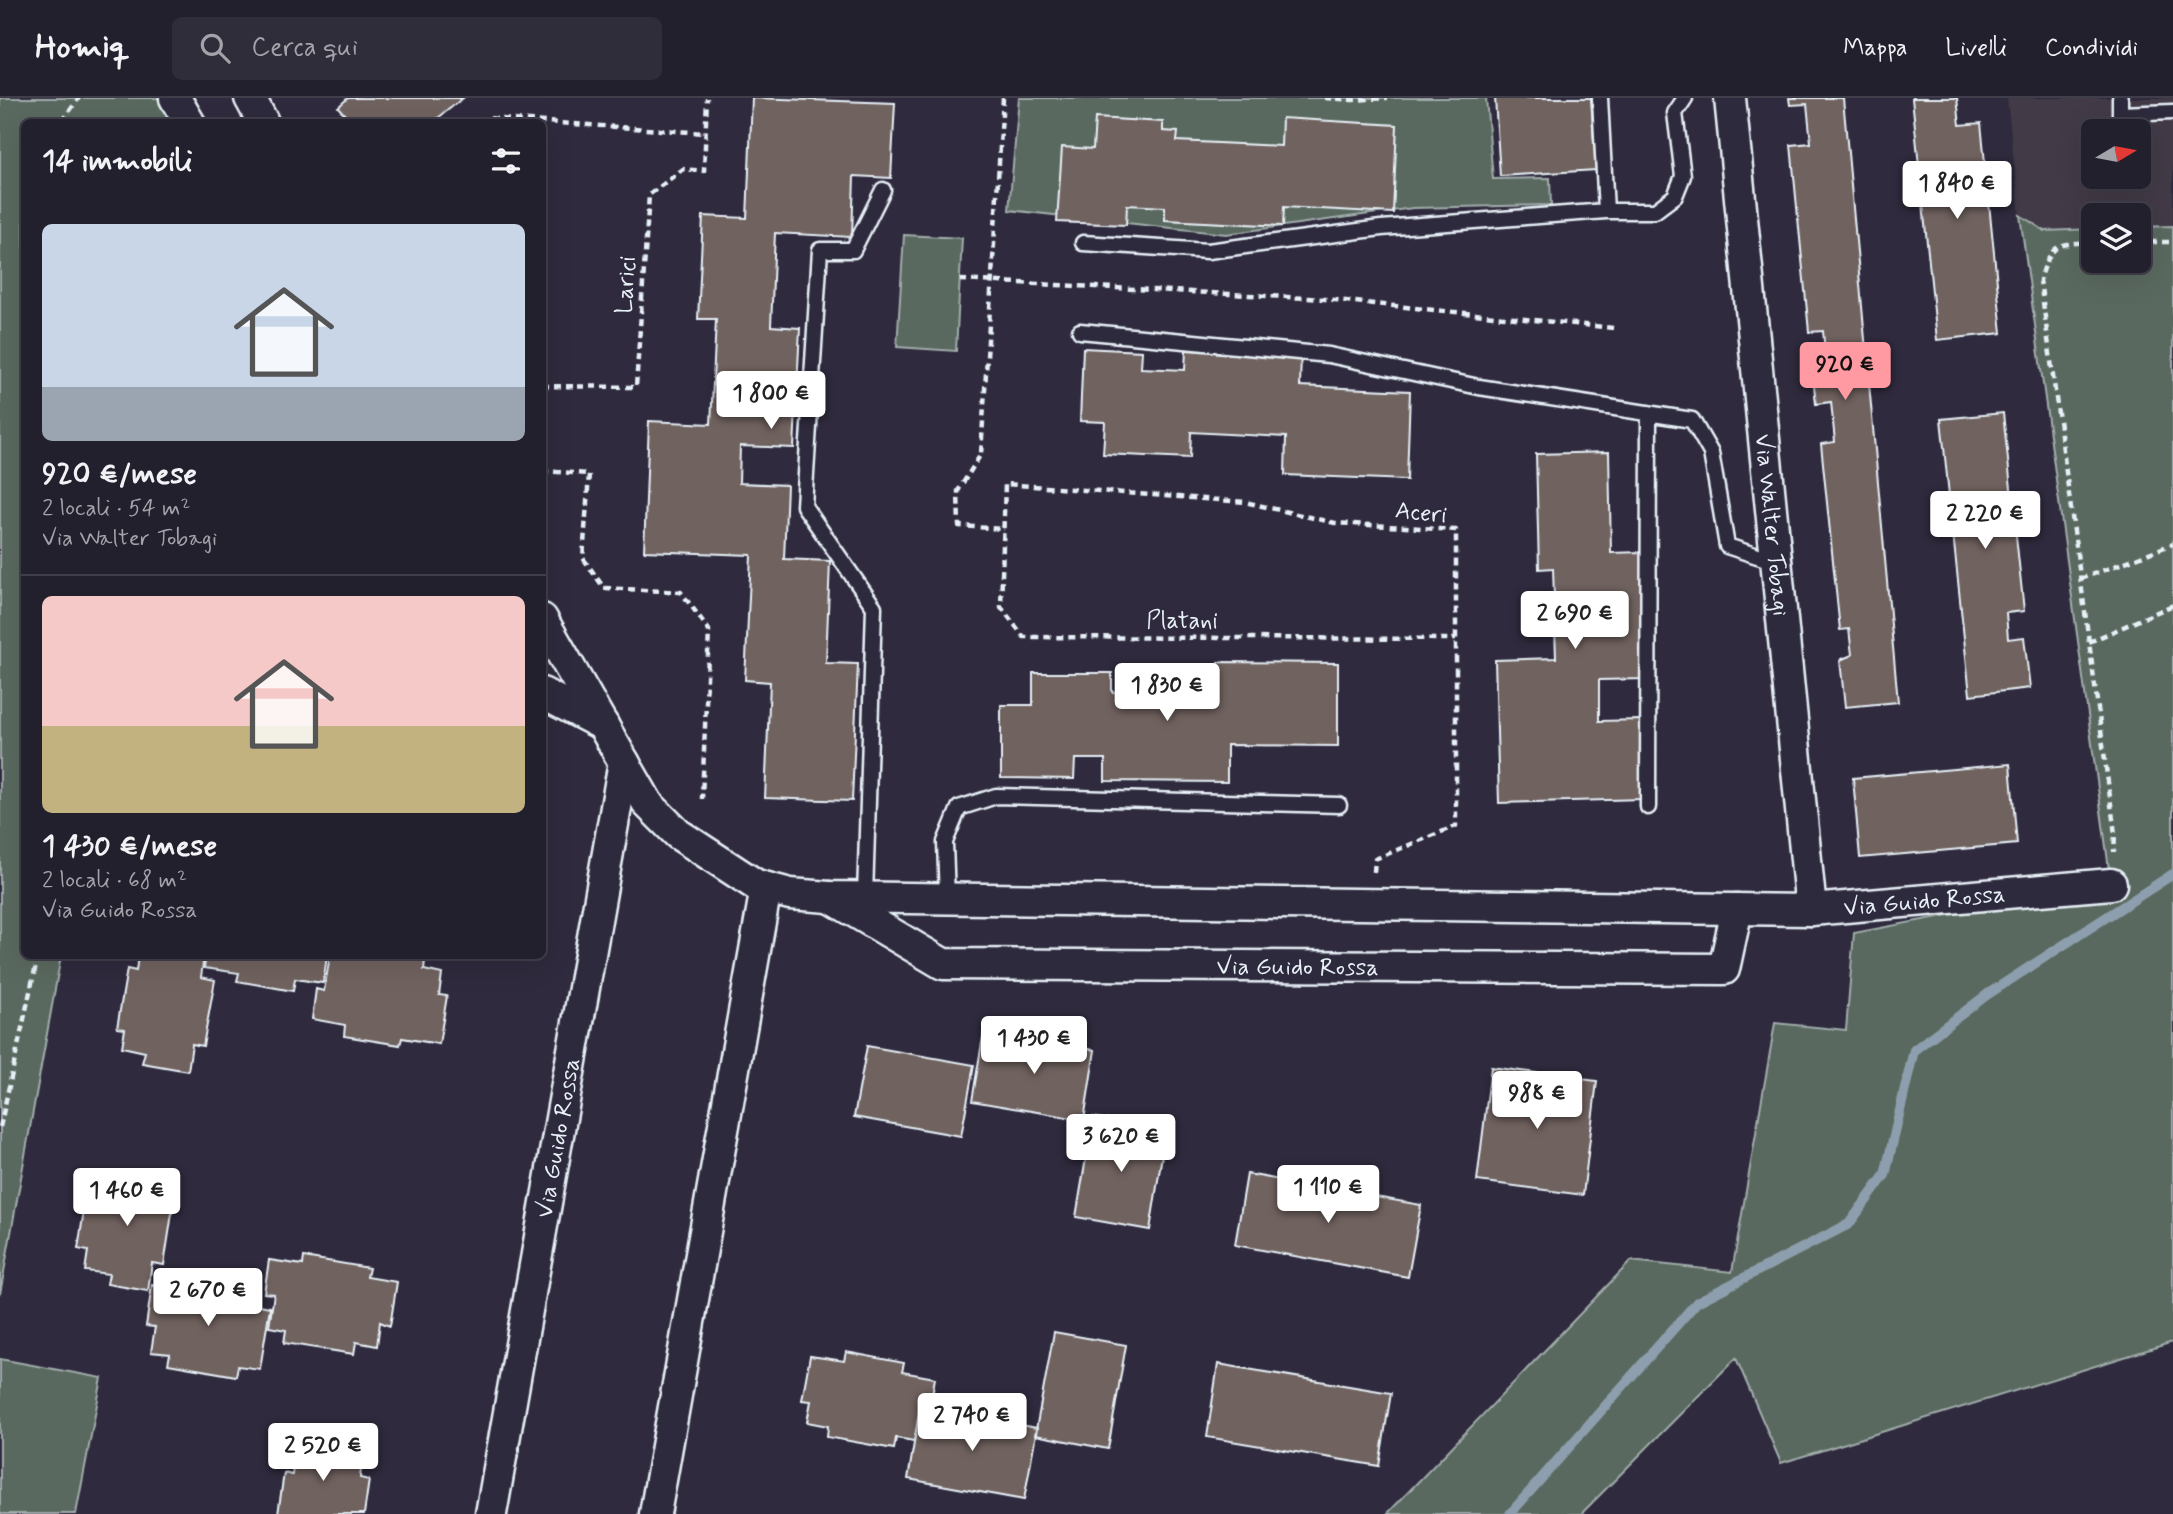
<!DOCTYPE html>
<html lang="it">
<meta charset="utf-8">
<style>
body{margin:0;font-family:Mynerve,sans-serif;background:#2f2d3a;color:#f1f3f6;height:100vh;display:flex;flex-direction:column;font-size:26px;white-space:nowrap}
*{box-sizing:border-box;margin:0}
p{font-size:23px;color:#a3a3aa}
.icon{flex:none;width:38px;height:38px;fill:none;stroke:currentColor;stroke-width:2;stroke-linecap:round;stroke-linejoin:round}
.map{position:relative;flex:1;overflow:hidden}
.drawer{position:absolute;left:21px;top:21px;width:525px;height:840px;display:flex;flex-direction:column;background:#23202e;border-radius:10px;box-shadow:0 7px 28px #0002,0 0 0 2px #403e4a}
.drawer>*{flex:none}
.needle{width:46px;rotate:80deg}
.buttons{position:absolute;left:2081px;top:21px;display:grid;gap:14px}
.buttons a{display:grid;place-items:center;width:70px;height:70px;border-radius:10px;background:#23202e;box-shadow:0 7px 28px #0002,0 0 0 2px #403e4a;font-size:35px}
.price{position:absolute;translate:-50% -60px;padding:0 16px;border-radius:7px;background:#fff;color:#222;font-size:23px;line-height:46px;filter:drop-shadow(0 2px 4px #0008)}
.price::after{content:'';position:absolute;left:50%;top:42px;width:21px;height:16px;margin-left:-10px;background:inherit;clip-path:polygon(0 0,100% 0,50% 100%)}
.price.active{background:#ff9aa2;color:#111}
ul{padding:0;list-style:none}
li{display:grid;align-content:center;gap:14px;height:371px;padding:0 21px}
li+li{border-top:2px solid #403e4a}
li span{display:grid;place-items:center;height:217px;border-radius:10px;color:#555}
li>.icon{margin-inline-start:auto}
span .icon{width:126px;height:126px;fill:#fffc;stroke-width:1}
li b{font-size:30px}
h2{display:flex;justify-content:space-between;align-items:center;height:84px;padding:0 21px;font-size:30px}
header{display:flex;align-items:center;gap:42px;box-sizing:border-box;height:98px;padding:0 35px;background:#23202e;border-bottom:2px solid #403e4a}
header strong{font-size:33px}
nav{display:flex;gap:38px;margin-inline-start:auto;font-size:24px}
.search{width:490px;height:63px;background:#2f2d3a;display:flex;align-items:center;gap:18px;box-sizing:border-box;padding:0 24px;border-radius:10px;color:#a3a3aa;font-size:26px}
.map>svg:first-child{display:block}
</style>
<header>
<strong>Homiq</strong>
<div class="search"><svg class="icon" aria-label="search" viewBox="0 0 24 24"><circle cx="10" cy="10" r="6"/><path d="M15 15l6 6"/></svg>Cerca qui</div>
<nav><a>Mappa</a><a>Livelli</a><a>Condividi</a></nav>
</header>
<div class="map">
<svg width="2173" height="1416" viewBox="0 0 2173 1416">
<rect width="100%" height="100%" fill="#2f2a3d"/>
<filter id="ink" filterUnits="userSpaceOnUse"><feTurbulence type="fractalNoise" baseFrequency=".0143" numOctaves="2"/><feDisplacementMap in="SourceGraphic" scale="14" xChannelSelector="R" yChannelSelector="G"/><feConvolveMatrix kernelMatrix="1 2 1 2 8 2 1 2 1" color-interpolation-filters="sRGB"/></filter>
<g filter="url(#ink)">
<!-- built -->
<path fill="#423b47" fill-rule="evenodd" d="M2007 0H2173V128L2139 129 2138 117H2093V131L2045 133 2020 117ZM2093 33H2138V79H2093Z"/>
<!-- green -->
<path fill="#5a695f" stroke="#a1adac" stroke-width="2" d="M0 0H158L172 24H24V858H61L0 1196Z
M1019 0H1486L1493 81 1550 80 1551 107 1413 110 1226 136 1009 112Z
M2020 117 2045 133 2093 131V163H2138L2139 129 2173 128V1244L1781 1365 1736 1260 1581 1416H1387L1631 1163 1732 1174 1775 925 1846 932 1854 835 2111 786Z
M904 137 962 140 956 253 897 249Z
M0 1261 102 1280 76 1416H0Z"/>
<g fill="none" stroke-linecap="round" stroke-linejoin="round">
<!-- stream -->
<path stroke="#8d9fae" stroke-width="10" d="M1510 1416 1697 1204 1849 1126 1885 1077 1914 952 1988 896 2173 776"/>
</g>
<!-- building -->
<path fill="#6f625e" stroke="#e8f1f8" stroke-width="2" d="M348 0H463L433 24H351L338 9Z
M752 0 895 5 891 80 854 78 852 139 775 135 771 228 800 230 794 350 740 348 739 385 787 387 784 461 830 463 826 565 858 566 852 703 765 700 770 584 745 582 751 457 644 453 649 323 711 326 716 221H698L703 118 747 120Z
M1495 0H1591L1596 72 1500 78Z
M1789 0H1843L1898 604 1845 609 1840 562 1852 557 1849 531 1840 532 1821 346 1835 344 1831 304 1816 306 1812 269 1826 264 1823 233 1809 234 1791 47 1811 45 1807 6 1790 7Z
M1912 0H1957L1960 27 1981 25 2002 235 1937 242Z
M1095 20 1163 24V33L1178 34 1177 43 1281 48 1282 20 1397 27 1393 115 1284 109 1283 128 1165 122V109L1127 107 1126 127 1057 124 1062 49 1093 51Z
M1083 250 1142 253 1141 270 1185 272 1186 252 1301 257 1300 288 1410 293 1407 382 1285 377 1286 339 1191 334 1190 360 1103 356 1105 324 1080 323Z
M2003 315 2024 513 2006 515 2008 541 2024 539 2030 590 1970 597 1941 321Z
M1609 354 1611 455 1642 454 1645 581 1599 582V623L1641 622 1643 701 1499 705 1495 562 1556 560 1553 470 1539 471 1536 356Z
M1218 564 1338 565V648L1227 647V684L1105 683V661H1075L1074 681 1001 680V607H1033V575H1112V594L1218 595Z
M2010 666 2017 746 1860 760 1853 680Z
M138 858H204L201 879 215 882 203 948 192 946 188 973 142 965 145 954 122 949 125 931 117 930 127 871 136 873Z
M206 858H327L323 885 295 881 293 893 237 883 239 875 204 870Z
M330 858 354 861 355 858H399L425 862 424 872 442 876 439 897 447 898 439 946 402 940 400 947 344 938 345 927 312 921 316 891 324 893Z
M984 933 1095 952 1084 1022 972 1003Z
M867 948 974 967 961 1038 854 1019Z
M1491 969 1597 983 1583 1097 1477 1083Z
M1093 1019 1166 1032 1150 1132 1076 1119Z
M128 1073 168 1079 164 1107 173 1109 164 1167 152 1165 148 1193 107 1186 109 1176 85 1173 88 1153 78 1151 87 1093 99 1095 102 1076 127 1080Z
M1247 1076 1421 1107 1408 1179 1235 1147Z
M304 1159 369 1170 367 1179 397 1184 390 1228 380 1224 377 1248 356 1244 354 1256 284 1245 286 1232 269 1229 274 1196 264 1195 269 1162 303 1167Z
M187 1185 245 1194 243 1204 270 1209 260 1271 238 1268 236 1278 168 1266 170 1256 151 1254 155 1229 146 1228 152 1187 186 1193Z
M1054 1234 1126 1247 1108 1351 1035 1337Z
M846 1254 904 1265 902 1274 935 1280 931 1303 922 1301 914 1343 896 1340 894 1351 827 1339 828 1328 807 1324 811 1303 802 1302 810 1258 844 1263Z
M1218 1266 1391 1295 1379 1368 1207 1339Z
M920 1309 1037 1330 1024 1402 908 1381Z
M297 1342 340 1349 338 1359 362 1362 360 1380 369 1382 364 1416H278L284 1375 292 1377Z"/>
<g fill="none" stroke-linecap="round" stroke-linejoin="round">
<defs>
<path id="lane" d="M1600 0 1606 113
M2120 0V16L2173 14
M1083 145 1208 153 1381 130 1606 113H1655L1675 98 1683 78 1675 15 1685 0
M1080 233 1329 257 1479 289 1692 322 1711 355 1727 448 1776 464
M1648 709 1649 315
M865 799 874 509 804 408 820 152H853L883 92
M947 801 945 744 959 710 996 698 1339 707"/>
<g id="street">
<path d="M175 0 189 24"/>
<path d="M250 0 263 24"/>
<path id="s1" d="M1730 0 1811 812"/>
<path id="s2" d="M542 521 648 706 678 736 756 787 790 796 829 799 1811 812 2111 786"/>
<path d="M542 595 603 627"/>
<path id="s3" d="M830 799 943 866 1724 871 1737 811"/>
<path id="s4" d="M491 1416 624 664"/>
<path d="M655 1416 766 790"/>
</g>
</defs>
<!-- lane casing -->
<use href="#lane" stroke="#e8f1f8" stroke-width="19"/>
<!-- street casing -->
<use href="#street" stroke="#e8f1f8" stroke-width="35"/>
<!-- path -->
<path stroke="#e8f1f8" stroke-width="4.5" stroke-dasharray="7 5" stroke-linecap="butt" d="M1003 0 981 356 958 393 959 428 1004 431
M1325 0 1353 2 1387 0
M64 24 66 18 79 0
M479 24 486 20 705 35
M2093 144C2055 146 2052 145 2040 182L2115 736 2114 754
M2138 144H2173
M960 182 1325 201 1614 230
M542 288 636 289 649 97 683 71 704 73 707 0
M542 373 589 376 583 460 604 490 681 494 709 532 702 701
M2080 481 2173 446
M2089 544 2173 507
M1374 774 1375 761 1456 728V432L1335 425 1245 404 1005 386 1001 509 1024 539 1456 541
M0 1029 38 858"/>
<!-- lane -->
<use href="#lane" stroke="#2f2a3d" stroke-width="14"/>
<!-- street -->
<use href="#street" stroke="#2f2a3d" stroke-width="30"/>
</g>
</g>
<g text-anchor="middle" stroke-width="5" stroke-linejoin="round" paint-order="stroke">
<!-- street labels -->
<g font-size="24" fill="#e8f1f8" stroke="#2f2a3d">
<text transform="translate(625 187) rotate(-86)" y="8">Larici</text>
<text transform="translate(1421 414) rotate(6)" y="8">Aceri</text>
<text dy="8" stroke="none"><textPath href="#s1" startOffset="429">Via Walter Tobagi</textPath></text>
<text x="1182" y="530">Platani</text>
<text dy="8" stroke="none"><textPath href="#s2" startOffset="1519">Via Guido Rossa</textPath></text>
<text dy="8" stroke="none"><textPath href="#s3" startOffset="486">Via Guido Rossa</textPath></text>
<text dy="8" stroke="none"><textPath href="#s4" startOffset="382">Via Guido Rossa</textPath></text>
</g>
</g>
</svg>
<div class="buttons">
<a><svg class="needle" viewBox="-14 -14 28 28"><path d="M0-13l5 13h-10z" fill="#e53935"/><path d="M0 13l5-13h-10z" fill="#a3a3aa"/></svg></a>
<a><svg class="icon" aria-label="layers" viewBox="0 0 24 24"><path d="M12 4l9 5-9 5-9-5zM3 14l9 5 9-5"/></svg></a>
</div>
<b class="price" style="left:1957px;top:123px">1 840 €</b>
<b class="price active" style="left:1845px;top:304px">920 €</b>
<b class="price" style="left:771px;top:333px">1 800 €</b>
<b class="price" style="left:1985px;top:453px">2 220 €</b>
<b class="price" style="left:1575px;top:553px">2 690 €</b>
<b class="price" style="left:1167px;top:625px">1 830 €</b>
<b class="price" style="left:1034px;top:978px">1 430 €</b>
<b class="price" style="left:1537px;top:1033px">988 €</b>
<b class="price" style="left:1121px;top:1076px">3 620 €</b>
<b class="price" style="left:1328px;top:1127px">1 110 €</b>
<b class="price" style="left:127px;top:1130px">1 460 €</b>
<b class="price" style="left:208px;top:1230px">2 670 €</b>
<b class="price" style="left:972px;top:1355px">2 740 €</b>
<b class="price" style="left:323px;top:1385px">2 520 €</b>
<section class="drawer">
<h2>14 immobili<svg class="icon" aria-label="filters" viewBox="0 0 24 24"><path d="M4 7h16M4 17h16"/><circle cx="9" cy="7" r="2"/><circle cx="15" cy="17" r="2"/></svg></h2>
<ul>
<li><span style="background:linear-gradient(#c9d6e8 75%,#9aa5b1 0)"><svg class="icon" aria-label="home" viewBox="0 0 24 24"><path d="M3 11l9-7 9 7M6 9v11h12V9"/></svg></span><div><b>920 €/mese</b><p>2 locali · 54 m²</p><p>Via Walter Tobagi</p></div></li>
<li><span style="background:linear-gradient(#f6c9c9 60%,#c2b280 0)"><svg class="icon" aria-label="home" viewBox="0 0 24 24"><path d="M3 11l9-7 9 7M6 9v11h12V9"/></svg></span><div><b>1 430 €/mese</b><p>2 locali · 68 m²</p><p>Via Guido Rossa</p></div></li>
</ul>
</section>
</div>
